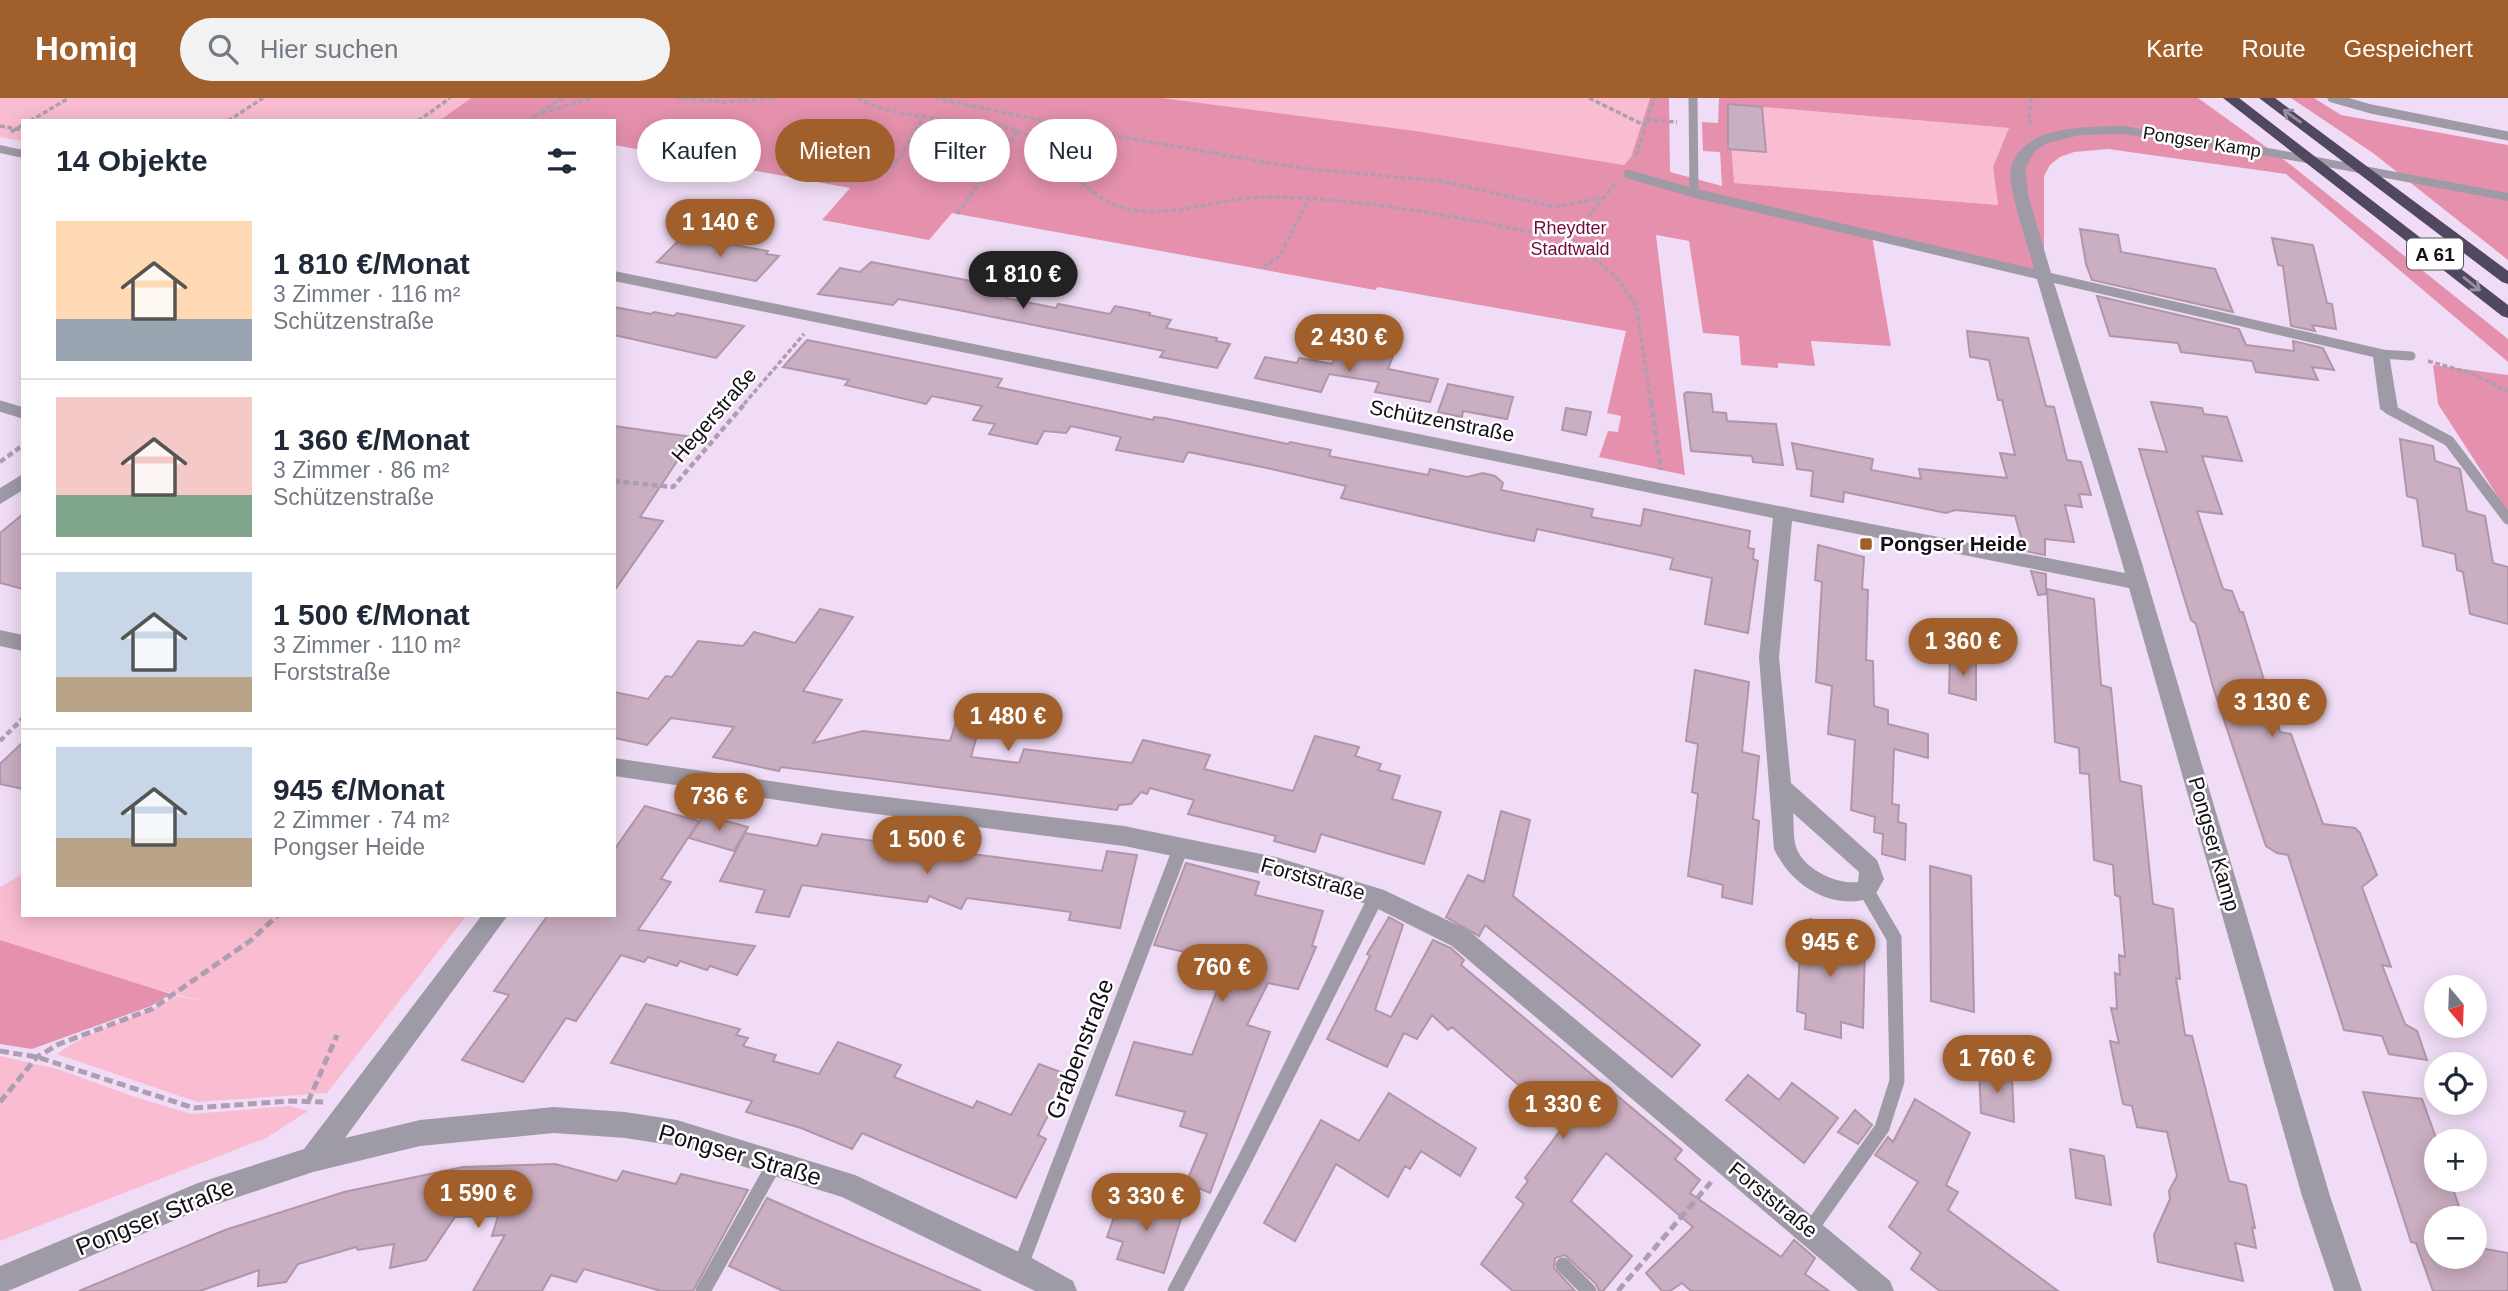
<!DOCTYPE html>
<html lang="de">
<meta charset="utf-8">
<style>
body{margin:0;font-family:Helvetica,sans-serif;background:#f2f2f3;color:#1f2937;height:100vh;display:flex;flex-direction:column;font-size:26px;white-space:nowrap}
*{box-sizing:border-box;margin:0}
p{font-size:23px;color:#747a83}
.icon{flex:none;width:38px;height:38px;fill:none;stroke:currentColor;stroke-width:2;stroke-linecap:round;stroke-linejoin:round}
.map{position:relative;flex:1;overflow:hidden}
.panel{position:absolute;left:21px;top:21px;width:595px;height:798px;display:flex;flex-direction:column;background:#fff;border-radius:0px;box-shadow:0 4px 18px #0003}
.panel>*{flex:none}
.guide{position:absolute;left:637px;top:21px;width:665px;height:63px;display:flex;gap:14px}
.needle{width:46px;rotate:161deg}
.controls{position:absolute;left:2424px;top:877px;display:grid;gap:14px}
.controls a{display:grid;place-items:center;width:63px;height:63px;border-radius:50%;background:#fff;box-shadow:0 4px 18px #0003;font-size:35px}
.price{position:absolute;translate:-50% -60px;padding:0 16px;border-radius:24px;background:#a1602b;color:#fff;font-size:23px;line-height:46px;filter:drop-shadow(0 2px 4px #0008)}
.price::after{content:'';position:absolute;left:50%;top:42px;width:21px;height:16px;margin-left:-10px;background:inherit;clip-path:polygon(0 0,100% 0,50% 100%)}
.price.current{background:#222;color:#fff}
ul{padding:0;list-style:none}
li{display:flex;align-items:center;gap:21px;height:175px;padding:0 35px}
li+li{border-top:2px solid #e0e1e3}
li span{display:grid;place-items:center;flex:none;width:196px;height:140px;border-radius:0px;color:#555}
li>.icon{margin-inline-start:auto}
span .icon{width:84px;height:84px;fill:#fffc;stroke-width:1}
li b{font-size:30px}
h2{display:flex;justify-content:space-between;align-items:center;height:84px;padding:0 35px;font-size:30px}
.tag{padding:0 24px;border-radius:32px;background:#fff;box-shadow:0 4px 18px #0003;font-size:24px;line-height:63px}
.tag.current{background:#a1602b;color:#fff}
header{display:flex;align-items:center;gap:42px;box-sizing:border-box;height:98px;padding:0 35px;background:#a1602b;color:#fff}
header strong{font-size:33px}
nav{display:flex;gap:38px;margin-inline-start:auto;font-size:24px}
.search{width:490px;height:63px;background:#f2f2f3;display:flex;align-items:center;gap:18px;box-sizing:border-box;padding:0 24px;border-radius:38px;color:#747a83;font-size:26px}
.map>svg:first-child{display:block}
</style>
<header>
<strong>Homiq</strong>
<div class="search"><svg class="icon" aria-label="search" viewBox="0 0 24 24"><circle cx="10" cy="10" r="6"/><path d="M15 15l6 6"/></svg>Hier suchen</div>
<nav><a>Karte</a><a>Route</a><a>Gespeichert</a></nav>
</header>
<div class="map">
<svg width="2508" height="1193" viewBox="0 0 2508 1193">
<rect width="100%" height="100%" fill="#f0dcf6"/>
<!-- green -->
<path fill="#fabcd0" d="M0 0H471L439 23H23V43L0 39Z
M1162 0H1650L1631 59 1624 67 1416 33Z
M1728 6 2010 30 1993 69 1998 107 1733 85Z
M23 776V817H467L327 995 197 1004 57 956C93 929 139 921 177 898L207 904 155 891 0 842V789Z
M0 958 58 971 132 998 191 1016 289 1008 308 1013 266 1040 0 1143Z"/>
<!-- forest -->
<path fill="#e591ae" fill-rule="evenodd" d="M471 0H1162L1416 33 1624 67 1631 59 1650 0H1669L1670 74 1722 88 1720 54 1703 53 1702 24 1718 25 1719 0H2198L2291 67 2508 241V264L2286 76 2108 51 2074 54 2060 59 2050 67 2044 78V178L1872 138 1891 248 1811 243 1815 268 1778 265V270L1741 267 1739 238 1703 235 1689 143 1656 137 1685 377 1599 359 1608 333 1618 334 1621 318 1607 315 1626 233 1378 189 1375 192 952 115 929 142 822 122 850 90 614 47V23H439ZM1728 6 2009 30 1993 69 1998 107 1734 85Z
M2291 0H2314L2341 17 2508 47V162L2373 55Z
M2433 267 2508 277V414L2438 306Z
M0 842 155 891 171 896 151 908 32 951 0 946Z"/>
<!-- building -->
<path fill="#caaec1" stroke="#b195a8" stroke-width="2" d="M1728 6 1762 9 1766 54 1728 51Z
M2080 131 2118 137 2121 154 2215 171 2233 214 2092 182 2086 166Z
M2272 140 2313 147 2327 205 2332 206 2336 231 2312 227 2315 233 2291 228 2283 168 2278 167Z
M680 141 725 150 729 146 768 153 766 156 779 158 756 183 657 164Z
M871 164 1013 191 1006 200 1056 210 1058 206 1110 216 1115 208 1150 215 1149 217 1171 222 1166 230 1217 240 1216 243 1230 246 1217 270 1160 259 1164 253 948 210 898 201 893 207 818 196 840 170 860 174Z
M2097 198 2239 231 2246 247 2294 253 2293 243 2323 250 2334 272 2312 269 2318 282 2256 274 2252 263 2181 254 2178 245 2110 238Z
M614 209 651 216 654 214 674 218 677 215 744 228 716 260 614 237Z
M1967 233 2028 240 2046 308 2054 309 2067 362 2081 364 2091 397 2079 396 2082 409 2065 407 2074 444 2045 441V457L2025 453 2015 418 1955 412 1946 415 1844 394 1843 404 1811 398 1813 373 1797 371 1792 345 1873 361 1871 372 1921 381 1919 371 2007 380 2000 355 2015 357 2002 302H1998L1989 262 1970 259Z
M807 242 1002 281 997 289 1153 322 1154 319 1164 320 1288 346 1290 344 1331 352 1329 358 1428 377 1430 371 1467 379 1483 375 1495 378 1503 385 1501 392 1593 411 1591 419 1641 428 1644 411 1750 433 1748 450 1754 451 1753 461 1758 463 1748 535 1705 526 1712 480 1670 471 1673 460 1537 431 1534 443 1485 433 1341 400 1346 388 1267 370 1188 354 1183 364 1116 352 1121 339 1071 328 1066 335 1044 333 1037 346 989 336 995 326 973 322 982 308 932 298 926 306 845 287 849 282 783 269Z
M1340 248 1393 258 1388 271 1438 281 1430 304 1375 294 1379 284 1329 276 1321 294 1255 280 1265 259 1297 265 1299 260 1332 266Z
M1448 286 1513 299 1507 321 1463 313 1462 319 1438 314Z
M1687 294 1711 296 1713 314 1726 315 1727 323 1776 326 1783 367 1753 364 1752 358 1691 353 1684 296Z
M2151 304 2202 310 2204 316 2227 319 2242 363 2202 358 2222 416 2197 413 2223 491 2232 493 2240 514H2243L2280 634 2291 636 2323 726 2355 730 2360 735 2377 777 2362 789 2391 869 2382 867 2405 926 2417 933 2427 962 2389 956 2382 938 2344 932 2288 757 2277 755 2266 748 2213 589 2196 526 2191 522 2139 351 2167 354Z
M1566 310 1591 314 1586 337 1562 332Z
M614 328 693 339 640 419 663 423 614 493Z
M2400 341 2433 348 2435 363 2460 371 2467 413 2485 418 2493 465 2508 469V526L2470 516 2463 474 2457 472 2455 456 2423 448 2417 401 2407 398Z
M23 416V491L0 485V435Z
M1818 447 1864 459 1862 491 1868 492 1866 562 1873 563 1874 608 1888 612V626L1928 636V660L1894 651 1892 706 1899 707 1898 724 1906 726 1905 762 1882 756 1883 736 1874 734 1875 719 1851 712 1855 642 1828 636 1832 588 1816 584 1822 484 1815 482Z
M2031 473 2046 476V496L2038 497Z
M2047 491 2094 501 2101 587 2111 590 2120 683 2141 688 2153 806 2173 811 2180 881 2176 880 2185 937 2192 938 2229 1083 2246 1087 2255 1130 2252 1129 2256 1150 2235 1145 2243 1183 2158 1164 2154 1137 2170 1101 2169 1093 2177 1078 2167 1034 2137 1029 2132 1008 2123 1006 2110 943 2119 945 2111 910 2117 911 2115 875 2120 877 2119 857 2125 859 2120 799 2115 797 2113 767 2094 762 2089 676 2080 675 2079 650 2055 644Z
M820 511 853 519 803 593 842 602 813 645 863 633 950 643 959 614 983 616 971 659 1019 665 1024 651 1132 665 1143 642 1210 657 1204 671 1293 693 1315 638 1359 649 1355 658 1381 666 1378 672 1400 678 1392 701 1441 714 1424 766 1321 736 1315 754 1274 743 1276 738 1188 716 1194 702 1150 690 1147 696 1141 694 1131 706 1119 707 1117 712 781 669 779 673 713 659 734 629 671 620 647 647 614 640V594L648 601 666 578 672 579 698 543 743 548 754 534 795 545Z
M1950 558 1976 564V602L1949 595Z
M1695 572 1749 584 1742 654 1759 658 1753 721 1759 723 1752 806 1722 799 1723 787 1688 778 1698 696 1692 694 1698 646 1686 643Z
M23 644V691L0 686V666Z
M645 708 699 723 661 781 671 784 638 832 755 848 737 877 710 868 707 872 680 863 677 868 648 859 644 864 621 857 576 923 566 920 523 984 462 962 509 897 494 893 548 817H614V752Z
M1501 713 1530 722 1513 798 1700 947 1672 979 1485 827 1479 838 1446 819 1468 777 1484 784Z
M704 717 748 729 734 753 689 740Z
M745 735 817 748 822 736 1102 773 1107 753 1137 757 1120 830 1069 822 1071 814 967 800 961 811 929 798 927 804 802 787 789 819 756 814 765 792 720 783Z
M1186 765 1259 784 1255 797 1323 813 1312 848 1316 849 1298 891 1268 885 1247 927 1270 934 1210 1095 1186 1085 1207 1036 1180 1028 1185 1014 1116 997 1134 944 1192 957 1228 864 1154 847Z
M1930 768 1971 778 1974 914 1931 903Z
M1389 819 1403 827 1375 912 1391 919 1433 842 1451 850 1464 862 1461 867 1682 1052 1675 1061 1700 1082 1690 1095 1781 1159 1794 1142 1815 1160 1805 1176 1829 1193H1691L1682 1185 1670 1193H1662L1646 1175 1693 1129 1606 1055 1571 1103 1632 1158 1603 1193H1599L1596 1186 1565 1157 1555 1160 1554 1170 1575 1193H1513L1481 1166 1524 1106 1516 1099 1528 1083 1525 1080 1562 1030 1527 1000 1530 997 1452 929 1448 932 1432 917 1417 941 1404 935 1387 969 1327 941 1370 858 1367 856Z
M1810 821 1845 830 1844 842 1865 847 1863 930 1841 924V940L1805 931 1806 916 1797 913 1801 831 1810 833Z
M646 906 740 931 736 937 748 940 743 948 776 957 773 963 819 976 838 944 901 967 894 979 973 1010 977 1003 1011 1017 1039 966 1069 977 1038 1037 1046 1041 1016 1100 862 1035 852 1051 801 1030 746 1014 752 1003 611 965Z
M1979 971 2012 979 2014 1024 1981 1015Z
M1748 977 1779 1002 1792 985 1838 1020 1804 1065 1726 1002Z
M2363 994 2422 1001 2437 1043 2436 1082H2450L2463 1120H2436V1158H2474V1149L2508 1155V1193H2433L2416 1145 2411 1144Z
M1389 995 1476 1050 1460 1078 1421 1053 1410 1071 1405 1068 1388 1099 1336 1066 1295 1143 1264 1125 1321 1022 1359 1043Z
M1915 1001 1970 1035 1946 1087 1958 1094 1948 1112 2058 1193H1940L1911 1171 1921 1155 1889 1129 1918 1084 1875 1057 1888 1039 1893 1044Z
M1855 1012 1872 1027 1858 1046 1838 1034Z
M2070 1051 2104 1058 2111 1107 2076 1100Z
M555 1066 617 1083 623 1073 676 1086 681 1076 748 1092 693 1193H661L584 1171 576 1184 551 1177 542 1193H473L505 1137 492 1138 498 1118 455 1119 426 1162 390 1170 394 1146 358 1152 356 1149 298 1166 286 1184 258 1188 259 1172 200 1193H79L225 1132 344 1094 463 1069Z
M1139 1098 1184 1111 1164 1175 1117 1161 1123 1144 1107 1139 1119 1105 1135 1110Z
M767 1100 862 1142 981 1193H783L729 1168Z"/>
<g fill="none" stroke-linecap="round" stroke-linejoin="round">
<!-- path-far2 -->
<path stroke="#ae9eb2" stroke-width="3.5" stroke-dasharray="5 2.5" stroke-linecap="butt" d="M677 0 726 4 777 0
M857 0C906 26 960 16 1012 31 1059 44 1079 100 1128 111 1174 121 1223 98 1269 99 1363 100 1456 119 1547 137H1567
M935 0 1111 37 1264 64 1308 71 1441 83 1555 109 1600 100
M1589 0 1644 27
M2031 0 2029 22 2032 28
M542 15 592 0
M1646 22 1677 24
M30 23 69 0
M228 23 263 0
M418 23 450 0
M528 23 562 0
M0 28 23 32
M11 34 23 27
M1636 58 1654 0
M818 82C843 85 877 86 895 65 907 52 913 33 924 19
M1615 86 1581 127 1567 137 1615 178 1636 207 1651 306
M957 116 1018 33
M1263 169 1279 159 1309 101
M2428 263 2470 275 2508 293
M744 306 804 236"/>
<!-- path-far1 -->
<path stroke="#ae9eb2" stroke-width="4.5" stroke-dasharray="6 3.5" stroke-linecap="butt" d="M1651 304 1661 372
M0 364 23 347
M614 383 673 389 746 304
M0 643 23 620"/>
<!-- path -->
<path stroke="#ae9eb2" stroke-width="5" stroke-dasharray="9 4.5" stroke-linecap="butt" d="M0 953 37 959 194 1010 290 1003 323 1004
M0 1004 37 959 59 946 152 911 250 843 278 817
M308 1004 337 937
M1618 1193 1711 1084"/>
<!-- lane-far2 -->
<path stroke="#9e9aa6" stroke-width="9" d="M1693 0 1694 95
M2332 0 2371 11 2508 38
M1628 76 1694 95 2044 178
M2381 256 2411 258"/>
<!-- lane-far1 -->
<path stroke="#9e9aa6" stroke-width="11" d="M0 308 23 315
M2389 311 2449 343 2508 421"/>
<!-- lane -->
<path stroke="#9e9aa6" stroke-width="15" d="M1810 1132 1882 1030 1897 983 1894 840 1866 792
M1563 1167 1589 1193
M1020 1169 1181 749
M703 1193 775 1065
M1175 1193 1244 1063 1376 799"/>
<!-- street -->
<path fill="#9e9aa6" fill-rule="evenodd" d="M2123 28 2274 51 2508 95V103L2274 59 2123 36 2080 37 2048 45 2036 52 2025 70 2028 97 2051 175 2381 251 2389 256 2398 311 2389 317 2380 311 2373 259 2054 185 2141 462 2330 1098 2362 1193H2334L2302 1098 2129 490 1792 423 1779 559 1791 685 1877 762 1884 781 1874 799C1833 814 1792 789 1774 751L1759 559 1773 420 614 183V173L1660 385 2125 475C2094 367 2059 260 2029 153 2024 135 2007 86 2011 70 2023 26 2088 29 2123 28ZM1793 715 1859 774 1858 784C1837 787 1803 771 1796 749 1793 739 1794 725 1793 715Z
M0 47 23 52V60L0 55Z
M23 376V392L0 406V390Z
M0 532 23 537V553L0 548Z
M614 660 838 693 1124 728 1276 759 1384 792 1468 832 1890 1183 1894 1193H1858L1452 848 1370 807 1276 779 1124 748 838 711 614 678Z
M482 817H508L345 1040 420 1022 554 1009 625 1014 677 1022 855 1077 1030 1159 1073 1183 1077 1193H1035L842 1099 677 1048 625 1040 554 1035 420 1048 313 1074 199 1112 8 1193H0V1168L198 1085 304 1051Z"/>
<!-- highway -->
<path fill="#4f4860" fill-rule="evenodd" d="M2223 0H2239L2508 207V220L2502 218Z
M2259 0H2275L2508 173V186L2502 184Z"/>
</g>
<!-- one-way arrows -->
<defs><path id="oneway-shaft" d="M-6 0H5M1.5-3L5.5 0L1.5 3" fill="none" stroke-width="1.6" stroke-linecap="round" stroke-linejoin="round" transform="scale(1.75)"/></defs>
<g stroke="#9591a0">
<use href="#oneway-shaft" transform="translate(2292 18) rotate(-145)"/>
<use href="#oneway-shaft" transform="translate(2472 186) rotate(39)"/>
</g>
<!-- markers -->
<rect fill="#a1602b" stroke="#fff" stroke-width="2.5" x="1859" y="439" width="14" height="14" rx="3.5"/>
<g text-anchor="middle" stroke-width="5" stroke-linejoin="round" paint-order="stroke">
<!-- far-street labels -->
<g font-size="18" fill="#150e16" stroke="#fff">
<text transform="translate(2202 44) rotate(9)" y="6">Pongser Kamp</text>
</g>
<!-- far-park labels -->
<g font-size="18" fill="#710c3e" stroke="#fff">
<text x="1570" y="136">Rheydter<tspan x="1570" dy="21">Stadtwald</tspan></text>
</g>
<!-- shield labels -->
<rect fill="#fff" stroke="#5b565c" stroke-width="2" x="2407" y="140.5" width="56" height="31" rx="5"/>
<g font-size="19" font-weight="bold" fill="#150e16">
<text x="2435" y="163">A 61</text>
</g>
<!-- street labels -->
<g font-size="21" fill="#150e16" stroke="#fff">
<text transform="translate(714 317) rotate(-49)" y="7">Hegerstraße</text>
<text transform="translate(1442 323) rotate(11)" y="7">Schützenstraße</text>
<text transform="translate(2214 746) rotate(74)" y="7">Pongser Kamp</text>
<text transform="translate(1313 781) rotate(16)" y="7">Forststraße</text>
<text transform="translate(1773 1102) rotate(39)" y="7">Forststraße</text>
</g>
<!-- poi labels -->
<g font-size="21" font-weight="bold" fill="#150e16" stroke="#fff" text-anchor="start">
<text x="1880" y="453">Pongser Heide</text>
</g>
<!-- near-street labels -->
<g font-size="24" fill="#150e16" stroke="#fff">
<text transform="translate(1080 951) rotate(-69)" y="8">Grabenstraße</text>
<text transform="translate(740 1057) rotate(16)" y="8">Pongser Straße</text>
<text transform="translate(155 1119) rotate(-22)" y="8">Pongser Straße</text>
</g>
</g>
</svg>
<div class="controls">
<a><svg class="needle" viewBox="-14 -14 28 28"><path d="M0-13l5 13h-10z" fill="#e53935"/><path d="M0 13l5-13h-10z" fill="#747a83"/></svg></a>
<a><svg class="icon" aria-label="locate" viewBox="0 0 24 24"><circle cx="12" cy="12" r="6"/><path d="M12 2v4M12 18v4M2 12h4M18 12h4"/></svg></a>
<a>+</a>
<a>−</a>
</div>
<b class="price" style="left:720px;top:161px">1 140 €</b>
<b class="price current" style="left:1023px;top:213px">1 810 €</b>
<b class="price" style="left:1349px;top:276px">2 430 €</b>
<b class="price" style="left:1963px;top:580px">1 360 €</b>
<b class="price" style="left:2272px;top:641px">3 130 €</b>
<b class="price" style="left:1008px;top:655px">1 480 €</b>
<b class="price" style="left:719px;top:735px">736 €</b>
<b class="price" style="left:927px;top:778px">1 500 €</b>
<b class="price" style="left:1830px;top:881px">945 €</b>
<b class="price" style="left:1222px;top:906px">760 €</b>
<b class="price" style="left:1997px;top:997px">1 760 €</b>
<b class="price" style="left:1563px;top:1043px">1 330 €</b>
<b class="price" style="left:478px;top:1132px">1 590 €</b>
<b class="price" style="left:1146px;top:1135px">3 330 €</b>
<div class="guide">
<a class="tag">Kaufen</a>
<a class="tag current">Mieten</a>
<a class="tag">Filter</a>
<a class="tag">Neu</a>
</div>
<section class="panel">
<h2>14 Objekte<svg class="icon" aria-label="filters" viewBox="0 0 24 24"><path d="M4 7h16M4 17h16"/><circle cx="9" cy="7" r="2"/><circle cx="15" cy="17" r="2"/></svg></h2>
<ul>
<li><span style="background:linear-gradient(#ffd9b3 70%,#9aa5b1 0)"><svg class="icon" aria-label="home" viewBox="0 0 24 24"><path d="M3 11l9-7 9 7M6 9v11h12V9"/></svg></span><div><b>1 810 €/Monat</b><p>3 Zimmer · 116 m²</p><p>Schützenstraße</p></div></li>
<li><span style="background:linear-gradient(#f6c9c9 70%,#7fa58c 0)"><svg class="icon" aria-label="home" viewBox="0 0 24 24"><path d="M3 11l9-7 9 7M6 9v11h12V9"/></svg></span><div><b>1 360 €/Monat</b><p>3 Zimmer · 86 m²</p><p>Schützenstraße</p></div></li>
<li><span style="background:linear-gradient(#c9d6e8 75%,#b9a48a 0)"><svg class="icon" aria-label="home" viewBox="0 0 24 24"><path d="M3 11l9-7 9 7M6 9v11h12V9"/></svg></span><div><b>1 500 €/Monat</b><p>3 Zimmer · 110 m²</p><p>Forststraße</p></div></li>
<li><span style="background:linear-gradient(#c9d6e8 65%,#b9a48a 0)"><svg class="icon" aria-label="home" viewBox="0 0 24 24"><path d="M3 11l9-7 9 7M6 9v11h12V9"/></svg></span><div><b>945 €/Monat</b><p>2 Zimmer · 74 m²</p><p>Pongser Heide</p></div></li>
</ul>
</section>
</div>
